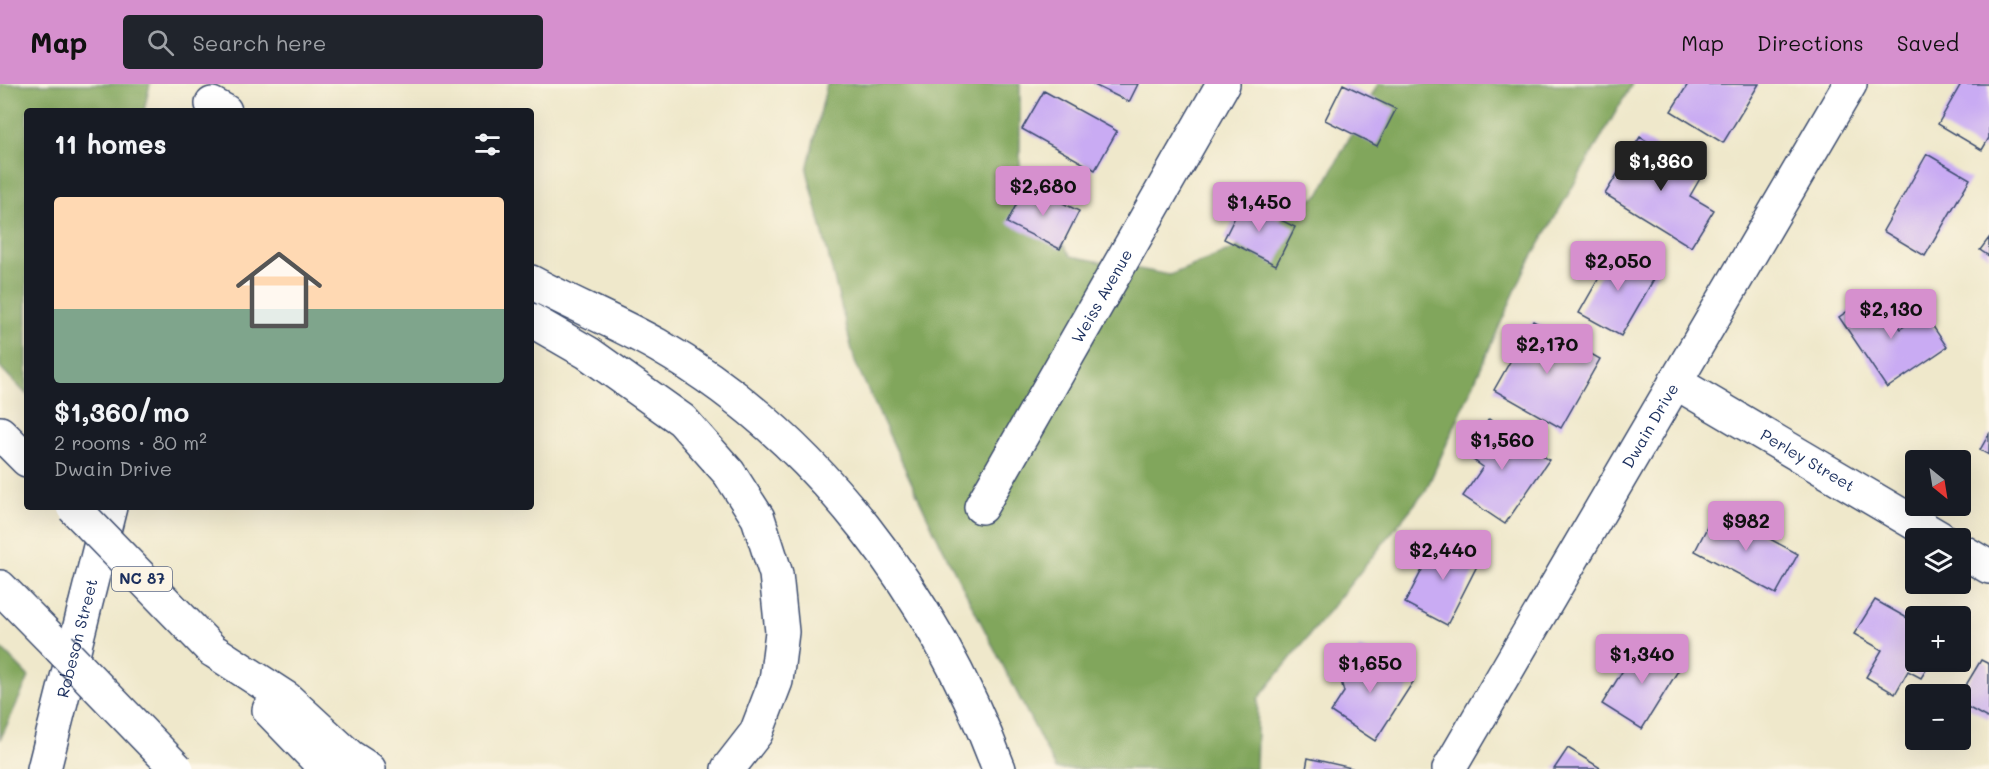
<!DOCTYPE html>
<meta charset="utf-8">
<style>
body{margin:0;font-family:Mali,sans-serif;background:#20242c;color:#f1f3f6;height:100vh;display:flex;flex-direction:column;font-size:22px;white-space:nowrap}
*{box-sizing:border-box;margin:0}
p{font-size:20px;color:#9ea1a6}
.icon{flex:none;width:33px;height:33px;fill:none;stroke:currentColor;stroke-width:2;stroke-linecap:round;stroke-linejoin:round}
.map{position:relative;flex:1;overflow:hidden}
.side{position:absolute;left:24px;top:24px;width:510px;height:402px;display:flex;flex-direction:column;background:#171b24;border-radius:6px;box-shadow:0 6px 24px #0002}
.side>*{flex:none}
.needle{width:39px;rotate:150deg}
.tools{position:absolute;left:1905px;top:366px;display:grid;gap:12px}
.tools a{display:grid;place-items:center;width:66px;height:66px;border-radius:6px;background:#171b24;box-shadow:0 6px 24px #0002;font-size:30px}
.price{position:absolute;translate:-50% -51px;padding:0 14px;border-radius:6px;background:#d690ce;color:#111;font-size:20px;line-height:39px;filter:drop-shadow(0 2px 3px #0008)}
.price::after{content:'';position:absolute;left:50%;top:36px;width:18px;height:14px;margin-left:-9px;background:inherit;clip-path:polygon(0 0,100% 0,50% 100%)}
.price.active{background:#222;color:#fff}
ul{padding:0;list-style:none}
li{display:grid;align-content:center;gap:12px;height:318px;padding:0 30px}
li+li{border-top:2px solid #363941}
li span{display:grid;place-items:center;height:186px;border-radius:6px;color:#555}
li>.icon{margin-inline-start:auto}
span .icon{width:108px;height:108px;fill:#fffc;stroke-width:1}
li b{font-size:26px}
h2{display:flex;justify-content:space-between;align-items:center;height:72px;padding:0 30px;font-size:26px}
header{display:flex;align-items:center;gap:36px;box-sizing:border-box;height:84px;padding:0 30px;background:#d690ce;color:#111}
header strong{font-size:28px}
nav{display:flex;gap:33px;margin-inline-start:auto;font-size:21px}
.search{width:420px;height:54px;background:#20242c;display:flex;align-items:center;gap:15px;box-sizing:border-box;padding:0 21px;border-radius:6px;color:#9ea1a6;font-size:22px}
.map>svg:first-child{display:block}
</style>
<header>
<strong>Map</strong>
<div class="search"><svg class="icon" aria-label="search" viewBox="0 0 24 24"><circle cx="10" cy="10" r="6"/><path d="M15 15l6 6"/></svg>Search here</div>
<nav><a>Map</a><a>Directions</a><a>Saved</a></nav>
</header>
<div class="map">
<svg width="1989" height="685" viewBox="0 0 1989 685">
<rect width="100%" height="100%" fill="#fcf5e5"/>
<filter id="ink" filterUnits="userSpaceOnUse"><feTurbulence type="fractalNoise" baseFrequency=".0167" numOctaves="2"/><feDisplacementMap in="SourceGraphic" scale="12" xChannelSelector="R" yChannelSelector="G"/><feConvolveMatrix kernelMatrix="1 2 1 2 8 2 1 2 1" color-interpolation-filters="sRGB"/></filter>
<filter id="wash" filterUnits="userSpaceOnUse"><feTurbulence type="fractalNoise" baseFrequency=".008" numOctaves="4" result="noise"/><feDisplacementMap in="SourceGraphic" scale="24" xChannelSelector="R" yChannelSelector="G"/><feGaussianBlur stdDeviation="1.35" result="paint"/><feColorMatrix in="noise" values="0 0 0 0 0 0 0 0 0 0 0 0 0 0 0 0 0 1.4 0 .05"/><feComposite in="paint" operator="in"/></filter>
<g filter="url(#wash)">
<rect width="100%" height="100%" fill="#efe8cb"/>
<!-- forest -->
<path fill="#81a65c" stroke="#4e6a5d" stroke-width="1.5" d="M0 0H150L144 27H27V311L0 283Z
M827 0H1020V95L1071 172 1170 191 1236 164 1319 111 1378 0H1632L1525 185 1426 406 1258 615 1256 685H1056L936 451 855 278 807 86Z
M0 563 29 593 0 656Z"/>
<g id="blocks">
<!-- building -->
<path fill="#c9abf3" d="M1092 0H1138L1129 18Z
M1343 0 1396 25 1377 62 1325 36Z
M1688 0H1759L1723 59 1671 27Z
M1961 0H1989V54L1982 66 1938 40Z
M1044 7 1117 47 1095 86 1022 45Z
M1640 53 1702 91 1690 112 1714 126 1691 163 1605 110Z
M1927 70 1970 95 1925 172 1883 147Z
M1026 101 1079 127 1060 165 1007 139Z
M1243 117 1295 143 1276 181 1224 155Z
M1989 154V172L1980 166Z
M1616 164 1658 188 1621 252 1579 229Z
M1875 209 1900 245 1924 229 1947 263 1887 304 1839 233Z
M1533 237 1600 275 1561 344 1494 306Z
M1489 335 1549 376 1505 440 1463 412 1483 383 1465 370Z
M1989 350V371L1980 366Z
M1716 426 1798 470 1776 510 1695 467Z
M1439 453 1481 474 1447 541 1405 519Z
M1875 516 1916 539V578H1931L1921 594 1908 587 1895 610 1866 593 1882 566 1854 550Z
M1641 557 1681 582 1642 645 1602 620Z
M1360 563 1413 598 1375 657 1331 628 1344 608 1340 593Z
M1981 576 1989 580V635L1960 619V611Z
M1568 664 1602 685H1554Z
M1308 674 1352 684V685H1306Z"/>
</g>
</g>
<g filter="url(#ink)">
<use href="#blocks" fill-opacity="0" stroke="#3b4b6e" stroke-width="1.5"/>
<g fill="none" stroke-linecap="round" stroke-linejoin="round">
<defs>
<g id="minor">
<path id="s1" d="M1675 298 1940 454"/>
<path id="s2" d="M981 423 1223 0"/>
<path d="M1960 466 1989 483"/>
<path id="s3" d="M1449 685 1850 0"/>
</g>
<g id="major">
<path id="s4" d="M44 685 110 423"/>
</g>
<path id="highway" d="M212 20 225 27
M531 198C572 220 616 238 657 261 818 353 935 514 999 685
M531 236 588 269 682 336 729 389 758 434 776 490 782 548 776 597 756 649 728 685
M0 349 27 376
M0 503 60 564
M212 566 286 614 349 672 369 685
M269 626 326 685"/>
</defs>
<!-- minor casing -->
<use href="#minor" stroke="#3b4b6e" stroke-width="36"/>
<!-- major casing -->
<use href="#major" stroke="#3b4b6e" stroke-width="36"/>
<!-- highway casing -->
<use href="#highway" stroke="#3b4b6e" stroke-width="36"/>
<!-- minor -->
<use href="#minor" stroke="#fff" stroke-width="33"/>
<!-- major -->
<use href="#major" stroke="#fff" stroke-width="33"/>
<!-- highway -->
<use href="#highway" stroke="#fff" stroke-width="33"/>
<defs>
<path id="highway-bridge" d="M73 423 212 566
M60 564 177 685"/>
</defs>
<!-- highway-bridge casing -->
<use href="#highway-bridge" stroke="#3b4b6e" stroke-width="36" stroke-linecap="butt"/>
<!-- highway-bridge -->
<use href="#highway-bridge" stroke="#fff" stroke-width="33"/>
</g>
</g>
<g text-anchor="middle" stroke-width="5" stroke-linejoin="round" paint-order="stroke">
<!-- shield labels -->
<rect fill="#fcf5e5" stroke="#5e6a86" stroke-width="1.5" x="112" y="483" width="60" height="24" rx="4.5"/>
<g font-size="15" font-weight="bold" fill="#1b2f5e">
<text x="142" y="500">NC 87</text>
</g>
<!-- street labels -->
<g font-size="16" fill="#1b2f5e" stroke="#fcf5e5">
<text dy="6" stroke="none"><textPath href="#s2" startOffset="243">Weiss Avenue</textPath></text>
<text dy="6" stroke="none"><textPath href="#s3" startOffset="398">Dwain Drive</textPath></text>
<text dy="6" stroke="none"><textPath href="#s1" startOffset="154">Perley Street</textPath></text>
<text dy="6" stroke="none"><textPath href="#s4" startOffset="135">Robeson Street</textPath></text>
</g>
</g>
</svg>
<div class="tools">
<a><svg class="needle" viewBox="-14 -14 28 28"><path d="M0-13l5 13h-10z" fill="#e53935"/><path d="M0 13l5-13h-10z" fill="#9ea1a6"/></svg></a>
<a><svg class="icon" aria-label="layers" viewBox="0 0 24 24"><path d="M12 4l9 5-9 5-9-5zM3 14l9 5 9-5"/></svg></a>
<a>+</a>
<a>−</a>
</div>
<b class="price active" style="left:1661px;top:108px">$1,360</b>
<b class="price" style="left:1043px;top:133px">$2,680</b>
<b class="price" style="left:1259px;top:149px">$1,450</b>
<b class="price" style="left:1618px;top:208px">$2,050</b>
<b class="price" style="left:1891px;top:256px">$2,130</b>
<b class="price" style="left:1547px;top:291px">$2,170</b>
<b class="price" style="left:1502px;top:387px">$1,560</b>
<b class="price" style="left:1746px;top:468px">$982</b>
<b class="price" style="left:1443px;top:497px">$2,440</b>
<b class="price" style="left:1642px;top:601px">$1,340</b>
<b class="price" style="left:1370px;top:610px">$1,650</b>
<section class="side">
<h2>11 homes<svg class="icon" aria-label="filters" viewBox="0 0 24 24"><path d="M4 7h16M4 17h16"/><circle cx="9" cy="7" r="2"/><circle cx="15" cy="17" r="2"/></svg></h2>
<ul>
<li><span style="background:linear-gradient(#ffd9b3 60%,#7fa58c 0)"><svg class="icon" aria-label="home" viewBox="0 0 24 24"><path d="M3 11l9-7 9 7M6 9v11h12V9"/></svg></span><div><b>$1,360/mo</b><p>2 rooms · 80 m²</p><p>Dwain Drive</p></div></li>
</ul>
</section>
</div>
